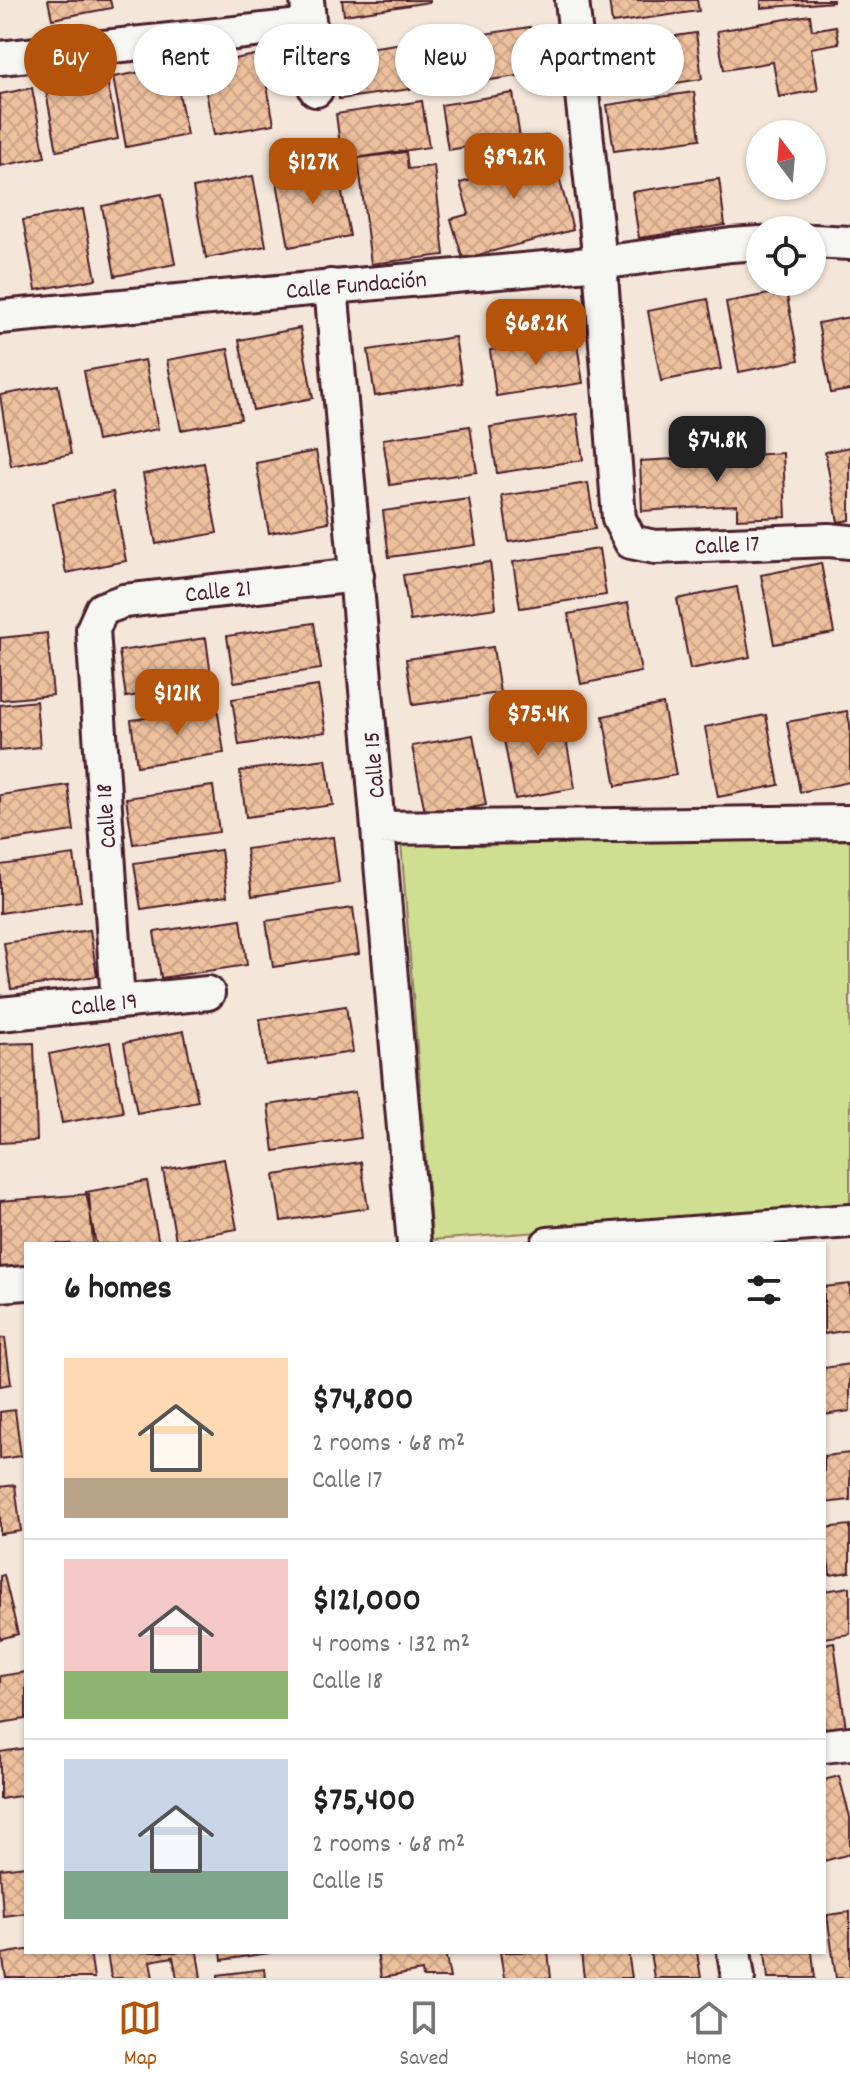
<!DOCTYPE html>
<meta charset="utf-8">
<style>
body{margin:0;font-family:Dekko,sans-serif;background:#f6f6f6;color:#222;height:100vh;display:flex;flex-direction:column;font-size:30px;white-space:nowrap}
*{box-sizing:border-box;margin:0}
p{font-size:26px;color:#767676}
.icon{flex:none;width:44px;height:44px;fill:none;stroke:currentColor;stroke-width:2;stroke-linecap:round;stroke-linejoin:round}
.map{position:relative;flex:1;overflow:hidden}
.sheet{position:absolute;left:24px;top:1242px;width:802px;height:712px;display:flex;flex-direction:column;background:#fff;border-radius:0px;box-shadow:0 2px 6px #0004}
.sheet>*{flex:none}
.top-card{position:absolute;left:24px;top:24px;width:802px;height:72px;display:flex;gap:16px}
.needle{width:52px;rotate:344deg}
.controls{position:absolute;left:746px;top:120px;display:grid;gap:16px}
.controls a{display:grid;place-items:center;width:80px;height:80px;border-radius:50%;background:#fff;box-shadow:0 2px 6px #0004;font-size:40px}
.price{position:absolute;translate:-50% -68px;padding:0 18px;border-radius:16px;background:#b45309;color:#fff;font-size:26px;line-height:52px;filter:drop-shadow(0 2px 4px #0008)}
.price::after{content:'';position:absolute;left:50%;top:48px;width:24px;height:18px;margin-left:-12px;background:inherit;clip-path:polygon(0 0,100% 0,50% 100%)}
.price.on{background:#222;color:#fff}
ul{padding:0;list-style:none}
li{display:flex;align-items:center;gap:24px;height:200px;padding:0 40px}
li+li{border-top:2px solid #e0e0e0}
li span{display:grid;place-items:center;flex:none;width:224px;height:160px;border-radius:0px;color:#555}
li>.icon{margin-inline-start:auto}
span .icon{width:96px;height:96px;fill:#fffc;stroke-width:1}
li b{font-size:34px}
h2{display:flex;justify-content:space-between;align-items:center;height:96px;padding:0 40px;font-size:34px}
.tag{padding:0 28px;border-radius:36px;background:#fff;box-shadow:0 2px 6px #0004;font-size:28px;line-height:72px}
.tag.on{background:#b45309;color:#fff}
.dock{display:flex;justify-content:space-around;align-items:center;height:112px;border-top:2px solid #e0e0e0;background:#fff;font-size:22px;color:#767676}
.dock a{display:grid;justify-items:center;gap:4px}
.dock .on{color:#b45309}
.map>svg:first-child{display:block}
</style>
<div class="map">
<svg width="850" height="1978" viewBox="0 0 850 1978">
<defs>
<pattern id="building-cross-hatch" width="8" height="8" patternUnits="userSpaceOnUse" patternTransform="scale(2)"><rect width="8" height="8" fill="#eec19e"/><path d="M0 0l8 8M0 8l8-8" fill="none" stroke="#cea588"/></pattern>
</defs>
<rect width="100%" height="100%" fill="#f4e6d9"/>
<filter id="ink" filterUnits="userSpaceOnUse"><feTurbulence type="fractalNoise" baseFrequency=".0125" numOctaves="2"/><feDisplacementMap in="SourceGraphic" scale="16" xChannelSelector="R" yChannelSelector="G"/><feConvolveMatrix kernelMatrix="1 2 1 2 8 2 1 2 1" color-interpolation-filters="sRGB"/></filter>
<g filter="url(#ink)">
<!-- green -->
<path fill="#cfde91" stroke="#8c7e5e" stroke-width="2" d="M850 840V1209L432 1240 401 842Z"/>
<!-- building -->
<path fill="url(#building-cross-hatch)" stroke="#4a1f2b" stroke-width="2" d="M48 0H110L112 8 52 19Z
M342 0H430V2L344 15Z
M609 0H697L699 11 612 23Z
M761 0H833V2L761 8Z
M810 15 812 30 836 26 839 43 811 48 818 90 779 97 773 62 724 70 717 31Z
M530 27 537 73 450 86 444 40Z
M696 33 702 79 616 92 609 46Z
M418 41 425 87 339 99 332 53Z
M261 54 274 124 214 135 201 65Z
M174 66 187 135 126 147 113 77Z
M105 69 118 139 57 151 44 81Z
M32 88 45 157 0 166V94Z
M694 92 700 139 614 151 607 105Z
M513 93 520 138 448 150 441 105Z
M422 101 429 147 342 160 336 114Z
M548 135 573 230 463 259 451 219 469 214 460 183 498 173 492 149Z
M406 152 408 169 434 166 444 255 371 264 358 158Z
M337 166 350 236 289 247 276 177Z
M253 176 266 246 206 258 193 188Z
M719 179 725 225 639 238 632 192Z
M162 194 175 264 115 276 102 206Z
M83 209 96 279 36 290 23 220Z
M786 291 799 360 739 372 726 302Z
M708 299 721 369 661 381 648 311Z
M850 317V390L831 393 818 323Z
M300 328 313 398 253 410 239 340Z
M455 337 462 383 375 396 368 350Z
M576 337 583 383 496 396 490 350Z
M228 349 241 419 181 430 167 360Z
M145 360 158 429 97 441 84 371Z
M58 385 71 454 11 466 0 395Z
M577 414 583 460 497 473 490 427Z
M470 426 477 472 390 485 383 439Z
M850 447V520L838 522 825 452Z
M316 451 329 522 269 533 256 463Z
M783 453 786 517 737 519V505L642 511 640 461Z
M204 463 217 533 156 544 143 474Z
M588 483 595 529 509 542 502 496Z
M113 492 126 561 66 573 53 503Z
M469 499 476 545 389 557 383 511Z
M599 549 606 595 520 608 513 562Z
M490 562 496 608 410 621 403 575Z
M821 563 834 633 774 644 761 575Z
M737 587 750 657 690 669 677 599Z
M628 603 641 672 581 684 568 614Z
M314 623 321 669 234 682 227 636Z
M47 633 53 695 0 700V638Z
M206 638 212 684 126 697 119 651Z
M493 647 500 693 413 705 406 659Z
M318 686 326 732 239 745 232 699Z
M36 701 40 747 0 751V705Z
M663 704 676 775 616 786 603 716Z
M217 707 224 753 137 766 131 720Z
M847 711 850 724V782L800 792 787 722Z
M766 715 779 785 718 797 705 727Z
M562 718 575 788 515 799 502 729Z
M473 735 486 805 426 817 412 746Z
M326 759 333 805 246 817 240 771Z
M68 785 74 831 0 842V795Z
M213 786 219 832 133 844 126 798Z
M333 837 339 883 252 896 246 849Z
M221 850 227 896 141 909 134 863Z
M74 855 81 901 0 913V865Z
M353 908 359 954 273 967 266 921Z
M241 919 247 965 161 978 154 932Z
M90 930 97 976 11 989 4 943Z
M346 1006 353 1052 266 1065 260 1019Z
M184 1031 198 1101 137 1113 124 1043Z
M110 1042 123 1112 62 1123 49 1054Z
M34 1043 37 1141 0 1143V1044Z
M355 1092 361 1138 274 1151 268 1105Z
M224 1159 237 1229 176 1240 163 1170Z
M361 1162 368 1208 281 1221 274 1175Z
M147 1181 159 1244H96L86 1192Z
M89 1194 93 1244H26V1273L0 1276V1201Z
M850 1284V1330L824 1334V1287Z
M5 1338 11 1384 0 1386V1339Z
M850 1364V1411L824 1415V1368Z
M15 1410 21 1456 0 1459V1412Z
M850 1453V1500L824 1503V1456Z
M15 1485 21 1531 0 1534V1487Z
M850 1525V1572L830 1575 824 1528Z
M4 1575 18 1634 0 1639V1576Z
M850 1587V1634L824 1638V1591Z
M834 1642 846 1729 824 1732V1644Z
M26 1672V1719L0 1723V1676Z
M26 1748V1795L0 1799V1752Z
M839 1776 850 1817V1854L824 1861V1780Z
M26 1866V1913L3 1916 0 1869Z
M850 1912V1978H836L827 1915Z
M26 1950 90 1952 94 1978H6L2 1954Z
M107 1952H197L201 1978H177L173 1957 150 1961 153 1978H111Z
M221 1952H268L269 1953 222 1960Z
M377 1952H445L450 1978H423L422 1971 381 1978Z
M500 1952H548L551 1978H504Z
M581 1952H628L632 1978H584Z
M650 1952H697L701 1978H654Z
M765 1952H812L815 1978H768Z
M264 1969 265 1978H218V1975Z"/>
<g fill="none" stroke-linecap="round" stroke-linejoin="round">
<defs>
<path id="minor" d="M307 0 316 90
M572 0 600 263 619 519 631 542 655 547 829 540 850 542
M0 58 310 25
M812 241 850 243
M331 286 414 1244
M0 317 600 263 731 245 760 243
M378 828 850 822
M118 1002 93 629 102 609 124 601 357 575
M0 1014 208 993
M548 1244 850 1221
M0 1285 26 1283
M824 1746 850 1743
M734 1952 738 1978"/>
</defs>
<!-- minor casing -->
<use href="#minor" stroke="#4a1f2b" stroke-width="38"/>
<!-- minor -->
<use href="#minor" stroke="#f6f6f2" stroke-width="32"/>
</g>
</g>
<g text-anchor="middle" stroke-width="7" stroke-linejoin="round" paint-order="stroke">
<!-- street labels -->
<g font-size="24" fill="#4a1f2b" stroke="#f6f6f2">
<text transform="translate(356 284) rotate(-5)" y="8">Calle Fundación</text>
<text transform="translate(727 544) rotate(-3)" y="8">Calle 17</text>
<text transform="translate(218 590) rotate(-6)" y="8">Calle 21</text>
<text transform="translate(373 765) rotate(-95)" y="8">Calle 15</text>
<text transform="translate(105 816) rotate(-94)" y="8">Calle 18</text>
<text transform="translate(104 1003) rotate(-6)" y="8">Calle 19</text>
</g>
</g>
</svg>
<div class="controls">
<a><svg class="needle" viewBox="-14 -14 28 28"><path d="M0-13l5 13h-10z" fill="#e53935"/><path d="M0 13l5-13h-10z" fill="#767676"/></svg></a>
<a><svg class="icon" aria-label="locate" viewBox="0 0 24 24"><circle cx="12" cy="12" r="6"/><path d="M12 2v4M12 18v4M2 12h4M18 12h4"/></svg></a>
</div>
<b class="price" style="left:514px;top:201px">$89.2K</b>
<b class="price" style="left:313px;top:206px">$127K</b>
<b class="price" style="left:536px;top:367px">$68.2K</b>
<b class="price on" style="left:717px;top:484px">$74.8K</b>
<b class="price" style="left:177px;top:737px">$121K</b>
<b class="price" style="left:538px;top:758px">$75.4K</b>
<div class="top-card">
<a class="tag on">Buy</a>
<a class="tag">Rent</a>
<a class="tag">Filters</a>
<a class="tag">New</a>
<a class="tag">Apartment</a>
</div>
<section class="sheet">
<h2>6 homes<svg class="icon" aria-label="filters" viewBox="0 0 24 24"><path d="M4 7h16M4 17h16"/><circle cx="9" cy="7" r="2"/><circle cx="15" cy="17" r="2"/></svg></h2>
<ul>
<li><span style="background:linear-gradient(#ffd9b3 75%,#b9a48a 0)"><svg class="icon" aria-label="home" viewBox="0 0 24 24"><path d="M3 11l9-7 9 7M6 9v11h12V9"/></svg></span><div><b>$74,800</b><p>2 rooms · 68 m²</p><p>Calle 17</p></div></li>
<li><span style="background:linear-gradient(#f6c9c9 70%,#8fb573 0)"><svg class="icon" aria-label="home" viewBox="0 0 24 24"><path d="M3 11l9-7 9 7M6 9v11h12V9"/></svg></span><div><b>$121,000</b><p>4 rooms · 132 m²</p><p>Calle 18</p></div></li>
<li><span style="background:linear-gradient(#c9d6e8 70%,#7fa58c 0)"><svg class="icon" aria-label="home" viewBox="0 0 24 24"><path d="M3 11l9-7 9 7M6 9v11h12V9"/></svg></span><div><b>$75,400</b><p>2 rooms · 68 m²</p><p>Calle 15</p></div></li>
</ul>
</section>
</div>
<nav class="dock">
<a class="on"><svg class="icon" aria-label="map" viewBox="0 0 24 24"><path d="M3 6l6-2 6 2 6-2v14l-6 2-6-2-6 2zM9 4v14M15 6v14"/></svg>Map</a>
<a><svg class="icon" aria-label="saved" viewBox="0 0 24 24"><path d="M7 4h10v16l-5-4-5 4z"/></svg>Saved</a>
<a><svg class="icon" aria-label="home" viewBox="0 0 24 24"><path d="M3 11l9-7 9 7M6 9v11h12V9"/></svg>Home</a>
</nav>
